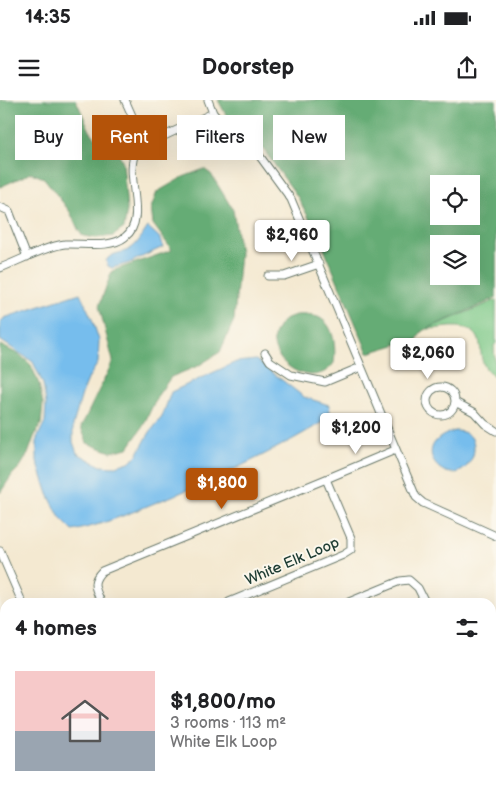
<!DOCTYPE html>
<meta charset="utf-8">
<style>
body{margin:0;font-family:"Balsamiq Sans",sans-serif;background:#f6f6f6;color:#202124;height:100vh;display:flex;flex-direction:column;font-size:19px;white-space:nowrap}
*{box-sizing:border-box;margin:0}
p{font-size:16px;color:#757577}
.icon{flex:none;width:28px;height:28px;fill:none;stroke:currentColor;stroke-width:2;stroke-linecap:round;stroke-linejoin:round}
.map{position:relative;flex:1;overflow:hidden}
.side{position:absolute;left:0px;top:498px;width:496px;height:196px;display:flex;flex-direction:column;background:#fff;border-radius:15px 15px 0 0;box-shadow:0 5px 20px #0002}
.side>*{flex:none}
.banner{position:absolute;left:15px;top:15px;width:466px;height:45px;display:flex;gap:10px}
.fabs{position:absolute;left:430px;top:75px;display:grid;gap:10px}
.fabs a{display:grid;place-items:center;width:50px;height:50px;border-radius:0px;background:#fff;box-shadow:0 5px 20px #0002;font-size:25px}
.price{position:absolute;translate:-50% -42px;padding:0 11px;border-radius:5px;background:#fff;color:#222;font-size:16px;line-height:32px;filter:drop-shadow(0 1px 2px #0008)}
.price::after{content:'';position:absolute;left:50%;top:30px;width:15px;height:11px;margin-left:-8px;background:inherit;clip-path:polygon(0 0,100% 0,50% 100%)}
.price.active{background:#b45309;color:#fff}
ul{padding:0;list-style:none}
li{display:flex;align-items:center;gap:15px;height:125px;padding:0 15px}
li+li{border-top:1px solid #e0e0e0}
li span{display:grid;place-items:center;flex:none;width:140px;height:100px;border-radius:0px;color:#555}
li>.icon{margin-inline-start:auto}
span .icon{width:60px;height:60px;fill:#fffc;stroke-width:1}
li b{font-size:21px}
h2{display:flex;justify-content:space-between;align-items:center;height:60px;padding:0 15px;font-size:21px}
.chip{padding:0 18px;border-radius:0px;background:#fff;box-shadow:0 5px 20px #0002;font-size:18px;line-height:45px}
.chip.active{background:#b45309;color:#fff}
.status{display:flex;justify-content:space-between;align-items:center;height:35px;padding:0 25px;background:#fff;direction:ltr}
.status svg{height:14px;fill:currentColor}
header{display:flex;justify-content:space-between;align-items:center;height:65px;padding:0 15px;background:#fff;font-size:22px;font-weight:600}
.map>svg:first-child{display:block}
</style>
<div class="status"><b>14:35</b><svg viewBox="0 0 49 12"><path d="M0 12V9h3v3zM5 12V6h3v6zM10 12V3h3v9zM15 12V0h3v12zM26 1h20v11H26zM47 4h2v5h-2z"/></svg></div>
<header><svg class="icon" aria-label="menu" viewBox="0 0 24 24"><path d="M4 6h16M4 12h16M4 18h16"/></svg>Doorstep<svg class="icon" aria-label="share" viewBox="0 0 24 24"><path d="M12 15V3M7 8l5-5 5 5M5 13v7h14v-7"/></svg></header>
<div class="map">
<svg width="496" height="693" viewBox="0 0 496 693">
<rect width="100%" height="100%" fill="#fbf7ec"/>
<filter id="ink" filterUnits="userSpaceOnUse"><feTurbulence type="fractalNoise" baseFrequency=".02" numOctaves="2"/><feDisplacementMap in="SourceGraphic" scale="10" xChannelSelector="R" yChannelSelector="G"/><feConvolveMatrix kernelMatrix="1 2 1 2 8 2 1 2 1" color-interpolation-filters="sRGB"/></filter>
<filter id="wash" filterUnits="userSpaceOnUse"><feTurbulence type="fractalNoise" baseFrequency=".0096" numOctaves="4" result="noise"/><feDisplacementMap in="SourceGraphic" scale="20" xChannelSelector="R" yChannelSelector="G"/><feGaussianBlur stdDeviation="1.12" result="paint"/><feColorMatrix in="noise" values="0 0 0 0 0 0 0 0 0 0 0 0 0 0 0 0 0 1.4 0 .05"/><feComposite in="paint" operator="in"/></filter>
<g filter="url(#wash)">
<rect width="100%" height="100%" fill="#f4e9d1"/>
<!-- green -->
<path fill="#7cc887" stroke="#4e825e" d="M496 200V243L494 246 496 277C467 261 496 233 459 227 449 226 437 229 427 229Z
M496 596V693H445L443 689H491V603Z"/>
<!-- forest -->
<path fill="#65ac74" stroke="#427454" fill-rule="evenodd" d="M0 0H76L90 31 104 48 119 54 123 62 127 110 124 128 113 136 96 138 83 136 79 131 70 112 44 78 31 73 0 87Z
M218 0H496V198L422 231 417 240 405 242 368 253 318 135 297 96 256 39 237 27 226 15ZM439 84H471V116H439ZM439 144H471V176H439Z
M204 69 211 74 233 110 240 153 234 220 220 252 198 266 171 277 158 295 142 328 128 348 111 352 87 343 81 327 113 261 99 206 112 171 172 150 153 124 151 108 157 92 183 77Z
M308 215C312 216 317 216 320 218 335 226 336 249 334 263 331 267 327 271 322 273 298 283 261 252 278 227 281 223 287 217 293 216 297 214 304 215 308 215Z
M0 245 20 255 31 265 39 284 43 304 41 324 34 337 28 354 20 367 12 375 0 393Z"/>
<!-- water -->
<path fill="#76bded" stroke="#4a7d90" d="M148 127 159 137 163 147 129 163 112 168 108 166 106 161C111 152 122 154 130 149 139 143 142 135 148 127Z
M80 193 92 219 99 240 98 263 89 277 82 294 73 325V342L77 353 101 366 113 367 129 362 137 355 150 332 162 317 171 292 236 262 256 260 304 297 329 305 331 317C274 352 215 380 152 404 126 415 101 425 73 431L60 418 48 394 37 361V338L45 322 46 303 43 284 33 262 0 240V224L4 218Z
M455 331C467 331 475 337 474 349 474 354 472 359 469 363 450 394 403 345 455 331Z"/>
</g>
<g filter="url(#ink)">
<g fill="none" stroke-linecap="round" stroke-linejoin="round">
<defs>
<path id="minor" d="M125 0 145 45
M208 0 213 13 229 32 256 51 291 99 416 397 423 403 496 436
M0 107 9 111 27 157
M0 168C19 161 46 146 65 144 83 143 110 149 125 137 149 119 123 73 136 52 138 49 143 47 145 45L213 13
M268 176H284L319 164
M265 253 270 261 291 275 325 282 361 267
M427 301a14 14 0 1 1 28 0a14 14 0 1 1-28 0Z
M455 302 474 312 485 324 496 331
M326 379 395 350
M0 451 22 502
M101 502C96 489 90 483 102 471L326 379 351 438V450L343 455 229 502
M349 502 400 481 409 480 418 488 425 502
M0 664 5 676
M10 689 12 693
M307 689 309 693
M394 689 396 693
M105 693 115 689"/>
</defs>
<!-- minor casing -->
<use href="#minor" stroke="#6a796b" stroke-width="9"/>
<!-- minor -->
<use href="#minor" stroke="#fff" stroke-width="7"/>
</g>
</g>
<g text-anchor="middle" stroke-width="4" stroke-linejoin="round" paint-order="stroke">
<!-- street labels -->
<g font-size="15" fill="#1f3d34" stroke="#fbf7ec">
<text transform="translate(292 461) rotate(-23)" y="5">White Elk Loop</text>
</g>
</g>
</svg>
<div class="fabs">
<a><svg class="icon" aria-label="locate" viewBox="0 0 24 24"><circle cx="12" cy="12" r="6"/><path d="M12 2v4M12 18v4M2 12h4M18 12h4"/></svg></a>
<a><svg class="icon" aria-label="layers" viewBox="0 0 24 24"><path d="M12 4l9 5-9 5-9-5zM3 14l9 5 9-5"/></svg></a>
</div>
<b class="price" style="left:292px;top:162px">$2,960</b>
<b class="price" style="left:428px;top:280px">$2,060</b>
<b class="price" style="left:356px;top:355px">$1,200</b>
<b class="price active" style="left:222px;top:410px">$1,800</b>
<div class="banner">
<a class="chip">Buy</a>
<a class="chip active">Rent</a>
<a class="chip">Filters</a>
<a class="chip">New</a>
</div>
<section class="side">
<h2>4 homes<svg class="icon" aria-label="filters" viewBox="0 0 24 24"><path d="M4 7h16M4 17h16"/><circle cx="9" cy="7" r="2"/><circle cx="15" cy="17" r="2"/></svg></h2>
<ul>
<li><span style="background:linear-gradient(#f6c9c9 60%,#9aa5b1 0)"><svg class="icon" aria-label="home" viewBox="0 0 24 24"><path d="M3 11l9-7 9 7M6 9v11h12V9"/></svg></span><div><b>$1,800/mo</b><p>3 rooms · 113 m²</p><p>White Elk Loop</p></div></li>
</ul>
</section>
</div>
